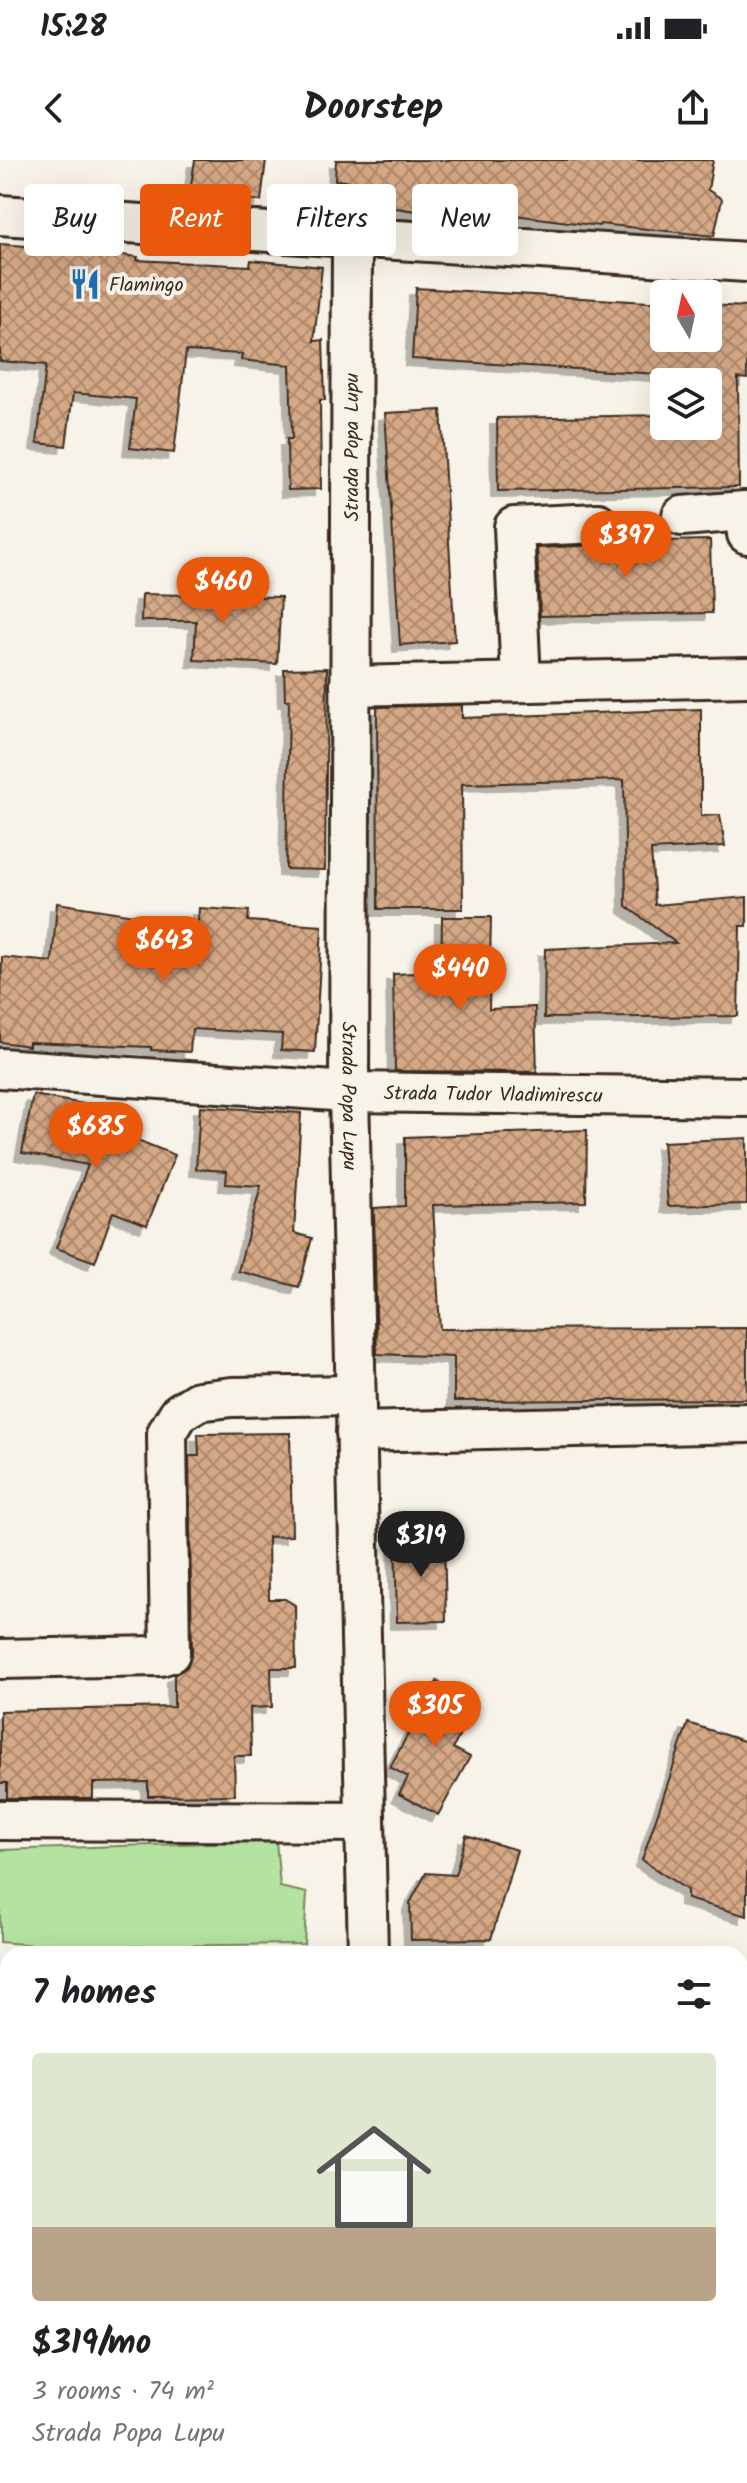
<!DOCTYPE html>
<meta charset="utf-8">
<style>
body{margin:0;font-family:Kalam,sans-serif;background:#f2f2f2;color:#202124;height:100vh;display:flex;flex-direction:column;font-size:30px;white-space:nowrap}
*{box-sizing:border-box;margin:0}
p{font-size:26px;color:#757577}
.icon{flex:none;width:44px;height:44px;fill:none;stroke:currentColor;stroke-width:2;stroke-linecap:round;stroke-linejoin:round}
.map{position:relative;flex:1;overflow:hidden}
.details{position:absolute;left:0px;top:1786px;width:748px;height:538px;display:flex;flex-direction:column;background:#fff;border-radius:24px 24px 0 0;box-shadow:0 8px 32px #0002}
.details>*{flex:none}
.top-card{position:absolute;left:24px;top:24px;width:700px;height:72px;display:flex;gap:16px}
.needle{width:52px;rotate:351deg}
.buttons{position:absolute;left:650px;top:120px;display:grid;gap:16px}
.buttons a{display:grid;place-items:center;width:72px;height:72px;border-radius:8px;background:#fff;box-shadow:0 8px 32px #0002;font-size:40px}
.price{position:absolute;translate:-50% -68px;padding:0 18px;border-radius:28px;background:#ea580c;color:#fff;font-size:26px;line-height:52px;filter:drop-shadow(0 2px 4px #0008)}
.price::after{content:'';position:absolute;left:50%;top:48px;width:24px;height:18px;margin-left:-12px;background:inherit;clip-path:polygon(0 0,100% 0,50% 100%)}
.price.on{background:#222;color:#fff}
ul{padding:0;list-style:none}
li{display:grid;align-content:center;gap:16px;height:424px;padding:0 32px}
li+li{border-top:2px solid #e0e0e0}
li span{display:grid;place-items:center;height:248px;border-radius:8px;color:#555}
li>.icon{margin-inline-start:auto}
span .icon{width:144px;height:144px;fill:#fffc;stroke-width:1}
li b{font-size:34px}
h2{display:flex;justify-content:space-between;align-items:center;height:96px;padding:0 32px;font-size:34px}
.pill{padding:0 28px;border-radius:8px;background:#fff;box-shadow:0 8px 32px #0002;font-size:28px;line-height:72px}
.pill.on{background:#ea580c;color:#fff}
.status{display:flex;justify-content:space-between;align-items:center;height:56px;padding:0 40px;background:#fff;direction:ltr}
.status svg{height:22px;fill:currentColor}
header{display:flex;justify-content:space-between;align-items:center;height:104px;padding:0 32px;background:#fff;font-size:36px;font-weight:600}
.map>svg:first-child{display:block}
</style>
<div class="status"><b>15:28</b><svg viewBox="0 0 49 12"><path d="M0 12V9h3v3zM5 12V6h3v6zM10 12V3h3v9zM15 12V0h3v12zM26 1h20v11H26zM47 4h2v5h-2z"/></svg></div>
<header><svg class="icon" aria-label="back" viewBox="0 0 24 24"><path d="M15 5l-7 7 7 7"/></svg>Doorstep<svg class="icon" aria-label="share" viewBox="0 0 24 24"><path d="M12 15V3M7 8l5-5 5 5M5 13v7h14v-7"/></svg></header>
<div class="map">
<svg width="747" height="2323" viewBox="0 0 747 2323">
<defs>
<pattern id="building-cross-hatch" width="8" height="8" patternUnits="userSpaceOnUse" patternTransform="scale(2)"><rect width="8" height="8" fill="#d5a886"/><path d="M0 0l8 8M0 8l8-8" fill="none" stroke="#ae896d"/></pattern>
<filter id="shadow"><feDropShadow dx="-7" dy="7" stdDeviation="0" flood-color="#0004"/></filter>
</defs>
<rect width="100%" height="100%" fill="#f7f3e8"/>
<filter id="ink" filterUnits="userSpaceOnUse"><feTurbulence type="fractalNoise" baseFrequency=".0125" numOctaves="2"/><feDisplacementMap in="SourceGraphic" scale="16" xChannelSelector="R" yChannelSelector="G"/><feConvolveMatrix kernelMatrix="1 2 1 2 8 2 1 2 1" color-interpolation-filters="sRGB"/></filter>
<g filter="url(#ink)">
<!-- park -->
<path fill="#b4e2a0" stroke="#78865f" stroke-width="2" d="M276 1681 280 1727 307 1733 304 1784 58 1787 0 1782V1690Z"/>
<!-- building -->
<path fill="url(#building-cross-hatch)" stroke="#3b2a1e" stroke-width="2" filter="url(#shadow)" d="M195 0H266L261 41 190 32Z
M336 0H713L708 30 722 39 714 76 600 64 599 66 444 46 443 55 382 46 385 25 335 20Z
M0 84 91 91 138 97 137 100 250 106 251 100 322 107 314 181 323 180 325 240H320L321 329 288 330 287 279H292L290 205 241 200 242 194 186 191 174 293 130 288 136 239 73 233 66 286 37 283 46 205 0 201Z
M416 128 664 143V178H708V145L747 147V219L738 218 739 327 498 331 497 258 664 255V266H708L706 217 412 199Z
M441 250 455 481 400 485 385 253Z
M710 380 712 453 540 456 537 388 599 385 608 382Z
M142 434 281 437 277 504 194 500 196 461H141Z
M327 508 325 710 286 709 289 540H285L284 509Z
M462 545V558L701 549V656L720 655 725 686 651 690 655 745 747 737V766H740L738 856 544 858 545 789 676 783 626 746 624 620 462 624 463 749H378L377 547Z
M57 743 134 755 131 782 196 786 199 748 249 751 248 761 322 766 315 892 281 890 282 874 192 869 190 892 151 890V887L29 882V886L0 882 2 797 52 802Z
M442 757H491L489 849 535 847 537 912 395 911 393 814 441 812Z
M33 935 95 946 92 962 175 995 147 1065 113 1052 95 1102 56 1088 88 1005 22 993Z
M200 946 301 953 294 1073 312 1078 299 1127 238 1111 261 1026 226 1024 227 1011 196 1009Z
M587 970 586 1042 433 1045 440 1169 747 1168V1239L454 1241V1197L377 1194 374 1048 405 1046V977Z
M747 978V1044L668 1046 663 982Z
M290 1273 292 1376 268 1377 269 1439H285L295 1445 296 1508H271L272 1547 250 1548 251 1596H234L235 1635 148 1636V1622L93 1623V1638H7V1623H0V1551L174 1547V1515L187 1507 192 1493 189 1296H199L198 1274Z
M444 1375 446 1461 397 1462 395 1377Z
M437 1521 477 1542 453 1588 470 1597 438 1655 399 1634 408 1617 390 1607Z
M688 1563 747 1582V1756L687 1739V1730L642 1700Z
M466 1675 517 1690 491 1779 411 1780 410 1743 426 1713 455 1715Z"/>
<g fill="none" stroke-linecap="round" stroke-linejoin="round">
<defs>
<g id="minor">
<path d="M0 55 747 102"/>
<path id="s1" d="M352 76 349 932 368 1794"/>
<path d="M682 356 745 351 747 374"/>
<path d="M521 522 514 367 598 363"/>
<path d="M350 526 747 517"/>
<path id="s2" d="M0 908 349 932 747 937"/>
<path d="M356 1272 747 1263"/>
<path d="M0 1499 160 1496 170 1493 167 1273 179 1253 198 1241 232 1237 355 1235"/>
<path d="M0 1660 364 1662"/>
<path d="M140 2316 141 2323"/>
</g>
<path id="major" d="M740 1844H747
M0 1846H8
M740 1893H747
M0 1912H8"/>
</defs>
<!-- minor casing -->
<use href="#minor" stroke="#3b2a1e" stroke-width="44"/>
<!-- major casing -->
<use href="#major" stroke="#3b2a1e" stroke-width="50"/>
<!-- minor -->
<use href="#minor" stroke="#f7f3e8" stroke-width="38"/>
<!-- major -->
<use href="#major" stroke="#fae181" stroke-width="44"/>
</g>
</g>
<!-- icons -->
<defs>
<symbol id="restaurant-bare" viewBox="-9 -9 18 18"><path d="M-5-6h1v4h1v-4h1v4h1v-4h1v5L-1.5 .5V6h-2V.5L-5-1ZM5-6V6H3V1.5H1.5Q1.5-4 5-6Z" fill="#1f6fb2" stroke="#f7f3e8" stroke-width="2.5" paint-order="stroke"/></symbol>
</defs>
<g fill-rule="evenodd">
<use href="#restaurant-bare" x="63" y="102" width="44" height="44"/>
</g>
<g text-anchor="middle" stroke-width="8" stroke-linejoin="round" paint-order="stroke">
<!-- poi labels -->
<g font-size="20" fill="#3b2a1e" stroke="#f7f3e8" text-anchor="start">
<text x="109" y="131">Flamingo</text>
</g>
<!-- street labels -->
<g font-size="20" fill="#3b2a1e" stroke="#f7f3e8">
<text transform="translate(351 287) rotate(-90)" y="7">Strada Popa Lupu</text>
<text dy="7" stroke="none"><textPath href="#s2" startOffset="494">Strada Tudor Vladimirescu</textPath></text>
<text dy="7" stroke="none"><textPath href="#s1" startOffset="860">Strada Popa Lupu</textPath></text>
</g>
</g>
</svg>
<div class="buttons">
<a><svg class="needle" viewBox="-14 -14 28 28"><path d="M0-13l5 13h-10z" fill="#e53935"/><path d="M0 13l5-13h-10z" fill="#757577"/></svg></a>
<a><svg class="icon" aria-label="layers" viewBox="0 0 24 24"><path d="M12 4l9 5-9 5-9-5zM3 14l9 5 9-5"/></svg></a>
</div>
<b class="price" style="left:626px;top:419px">$397</b>
<b class="price" style="left:223px;top:465px">$460</b>
<b class="price" style="left:164px;top:824px">$643</b>
<b class="price" style="left:460px;top:852px">$440</b>
<b class="price" style="left:96px;top:1010px">$685</b>
<b class="price on" style="left:421px;top:1419px">$319</b>
<b class="price" style="left:435px;top:1589px">$305</b>
<div class="top-card">
<a class="pill">Buy</a>
<a class="pill on">Rent</a>
<a class="pill">Filters</a>
<a class="pill">New</a>
</div>
<section class="details">
<h2>7 homes<svg class="icon" aria-label="filters" viewBox="0 0 24 24"><path d="M4 7h16M4 17h16"/><circle cx="9" cy="7" r="2"/><circle cx="15" cy="17" r="2"/></svg></h2>
<ul>
<li><span style="background:linear-gradient(#dfe7d0 70%,#b9a48a 0)"><svg class="icon" aria-label="home" viewBox="0 0 24 24"><path d="M3 11l9-7 9 7M6 9v11h12V9"/></svg></span><div><b>$319/mo</b><p>3 rooms · 74 m²</p><p>Strada Popa Lupu</p></div></li>
</ul>
</section>
</div>
